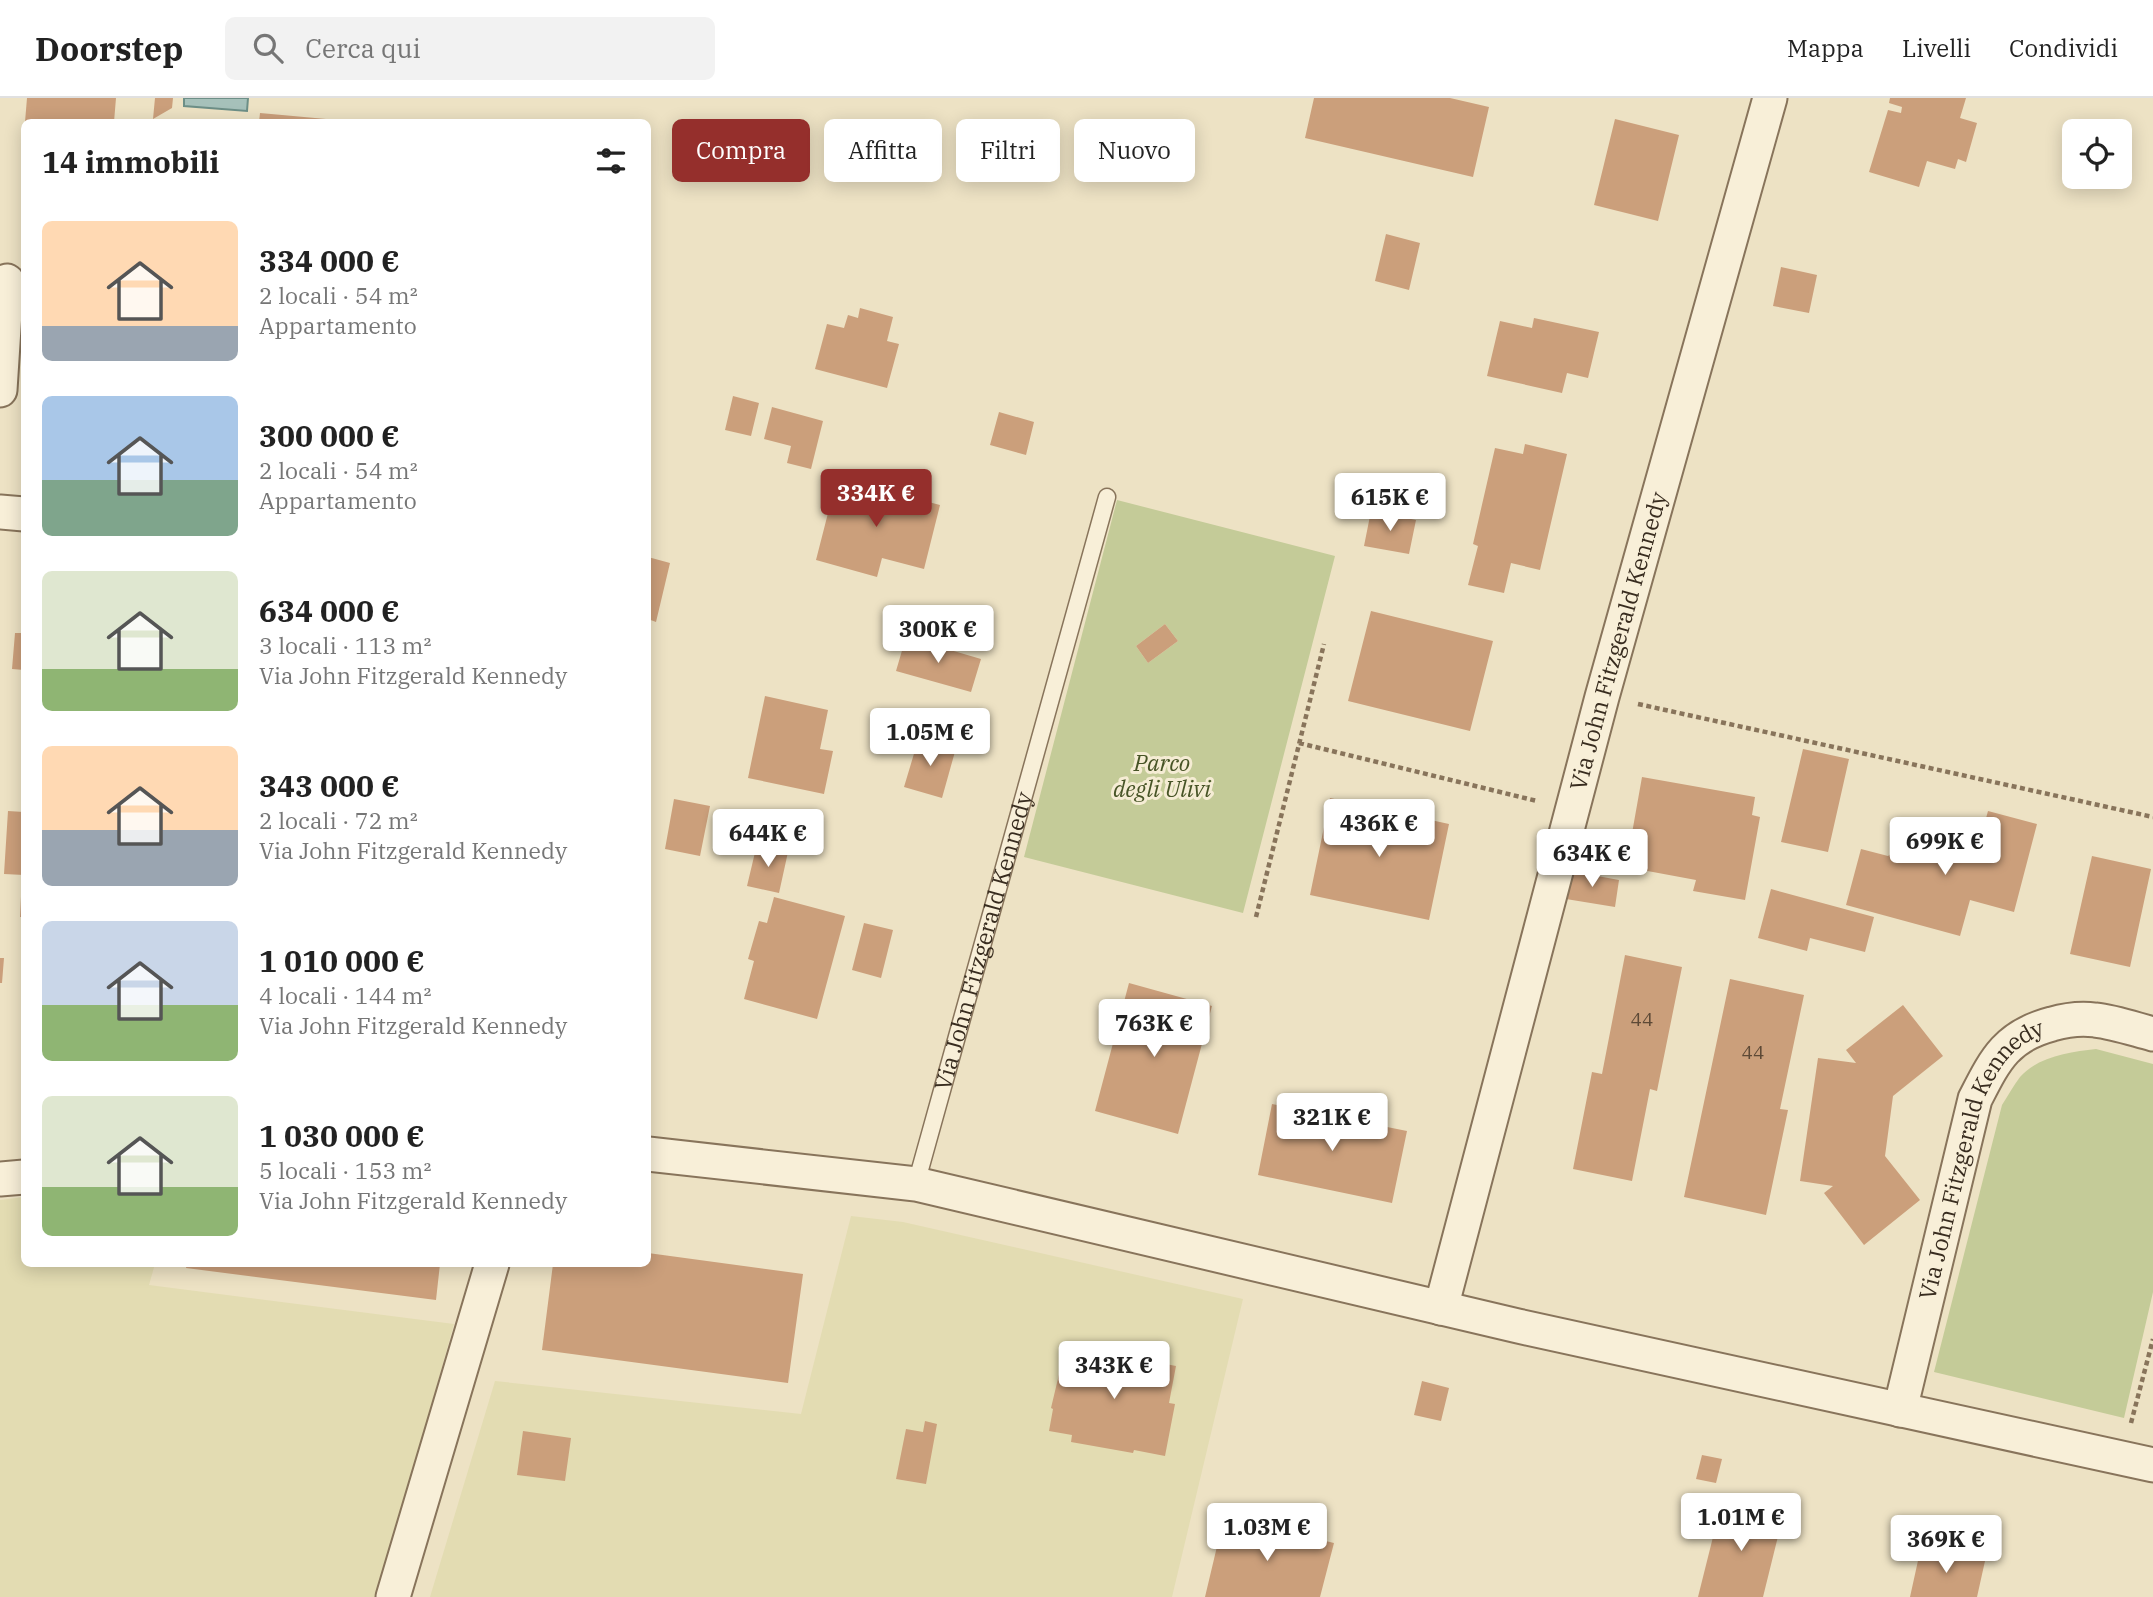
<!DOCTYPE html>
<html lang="it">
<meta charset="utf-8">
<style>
body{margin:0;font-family:"IBM Plex Serif",serif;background:#f2f2f2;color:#222;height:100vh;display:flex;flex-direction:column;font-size:26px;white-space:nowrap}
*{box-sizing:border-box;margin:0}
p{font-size:23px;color:#767676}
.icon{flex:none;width:38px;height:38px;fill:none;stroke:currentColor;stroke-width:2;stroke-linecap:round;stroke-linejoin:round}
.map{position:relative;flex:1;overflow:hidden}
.drawer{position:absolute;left:21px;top:21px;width:630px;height:1148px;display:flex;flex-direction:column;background:#fff;border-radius:10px;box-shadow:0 4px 18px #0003}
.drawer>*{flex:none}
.hud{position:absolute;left:672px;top:21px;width:665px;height:63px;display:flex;gap:14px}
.fabs{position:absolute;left:2062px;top:21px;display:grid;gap:14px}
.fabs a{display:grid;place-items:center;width:70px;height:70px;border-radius:10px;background:#fff;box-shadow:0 4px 18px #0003;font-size:35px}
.price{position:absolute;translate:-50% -60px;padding:0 16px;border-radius:7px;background:#fff;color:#222;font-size:23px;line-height:46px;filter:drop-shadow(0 2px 4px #0008)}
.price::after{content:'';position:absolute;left:50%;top:42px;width:21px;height:16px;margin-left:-10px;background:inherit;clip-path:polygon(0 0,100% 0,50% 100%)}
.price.active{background:#952f2c;color:#fff}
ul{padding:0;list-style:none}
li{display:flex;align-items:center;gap:21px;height:175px;padding:0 21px}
li span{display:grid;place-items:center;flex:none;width:196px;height:140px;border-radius:10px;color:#555}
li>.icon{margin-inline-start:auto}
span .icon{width:84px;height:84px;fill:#fffc;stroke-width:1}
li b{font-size:30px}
h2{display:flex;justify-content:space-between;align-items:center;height:84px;padding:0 21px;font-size:30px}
.pill{padding:0 24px;border-radius:10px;background:#fff;box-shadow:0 4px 18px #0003;font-size:24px;line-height:63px}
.pill.active{background:#952f2c;color:#fff}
header{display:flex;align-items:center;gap:42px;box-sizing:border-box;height:98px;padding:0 35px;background:#fff;border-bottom:2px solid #e0e0e0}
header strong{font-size:33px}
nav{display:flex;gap:38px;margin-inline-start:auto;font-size:24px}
.search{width:490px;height:63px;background:#f2f2f2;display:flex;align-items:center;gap:18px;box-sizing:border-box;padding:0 24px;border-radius:10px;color:#767676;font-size:26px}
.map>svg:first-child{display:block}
</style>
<header>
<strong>Doorstep</strong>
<div class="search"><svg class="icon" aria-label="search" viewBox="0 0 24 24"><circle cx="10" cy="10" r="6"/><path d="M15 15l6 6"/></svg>Cerca qui</div>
<nav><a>Mappa</a><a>Livelli</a><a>Condividi</a></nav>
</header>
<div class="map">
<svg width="2153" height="1499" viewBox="0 0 2153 1499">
<rect width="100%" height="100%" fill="#ede2c4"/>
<!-- farmland -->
<path fill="#e3dcb2" d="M24 1099V1166H155L149 1187 454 1226 378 1499H0V1102Z
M851 1118 903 1124 1243 1201 1172 1499H430L495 1283 801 1316Z"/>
<!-- green -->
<path fill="#c4cb98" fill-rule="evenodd" d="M1117 402 1335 458 1243 815 1024 759ZM1165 526 1178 543 1148 565 1136 548Z
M2096 951 2153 966V1194L2124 1320 1934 1274 2002 1007C2008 998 2013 988 2020 979 2039 958 2070 954 2096 951Z"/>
<!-- water -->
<path fill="#a6c1ba" stroke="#6d8f87" stroke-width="2" d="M184 0H248L247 13 184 8Z"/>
<!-- building -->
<path fill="#cb9f7b" d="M27 0H116L114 24H25Z
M155 0H173L172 10 153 21Z
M1314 0H1450L1489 9 1473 79 1305 40Z
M1890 0H1966L1960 20 1977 25 1966 64 1958 61 1955 71 1927 63 1919 89 1869 74 1888 12 1901 15 1902 9 1889 5Z
M260 15 348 23V24H259Z
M1615 21 1679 37 1658 123 1594 107Z
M1386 136 1420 145 1409 192 1375 183Z
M1781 169 1817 177 1809 215 1773 208Z
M860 210 893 219 887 243 899 246 887 290 815 271 827 226 844 230 848 217 858 220Z
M1534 220 1599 234 1588 280 1567 275 1562 295 1487 278 1500 223 1532 230Z
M733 298 759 305 751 338 725 332Z
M772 309 823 323 811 371 787 365 791 348 764 341Z
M999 314 1034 324 1026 357 990 347Z
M1525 346 1567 356 1540 472 1511 465 1504 495 1468 487 1478 448 1473 446 1495 350 1523 356Z
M837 380 940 407 924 471 882 460 877 479 816 462Z
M1371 413 1416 422 1409 456 1364 448Z
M648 459 670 465 656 524 648 521Z
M23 482H24V503L21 502Z
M1371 513 1493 543 1470 633 1348 603Z
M1165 526 1178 543 1148 565 1136 548Z
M15 535H24V572L12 571Z
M906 539 981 561 971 594 896 573Z
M765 598 828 612 820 651 833 653 824 696 748 680Z
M919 639 956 650 942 700 904 689Z
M1803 651 1849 661 1828 754 1781 744Z
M1642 679 1755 699 1752 717 1760 719 1745 802 1693 793 1696 782 1626 769Z
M1330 700 1449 726 1429 822 1310 797Z
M674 701 710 708 700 758 665 751Z
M8 713 24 714V777L4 776Z
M1988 713 2037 726 2014 814 1970 802 1960 838 1846 807 1861 751 1888 758 1908 743 1975 760Z
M757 746 788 754 779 795 747 788Z
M2092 758 2151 771 2130 869 2070 856Z
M1570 773 1619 782 1615 809 1566 801Z
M22 778H24V819H20Z
M1771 791 1874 819 1865 854 1810 840 1807 853 1758 840Z
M774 799 845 818 817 921 744 901 754 863 748 861 759 823 767 825Z
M864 825 893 832 881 880 852 872Z
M1625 857 1682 869 1657 993 1650 991 1632 1083 1573 1071 1592 974 1602 976Z
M0 860H4L2 885H0Z
M1730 881 1804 897 1780 1011 1788 1012 1766 1117 1684 1099Z
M1129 885 1212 908 1178 1036 1095 1013Z
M1903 907 1943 958 1893 998 1885 1058 1920 1102 1864 1147 1824 1095 1833 1088 1800 1083 1818 960 1856 965 1846 952Z
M1272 1006 1407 1033 1392 1105 1258 1077Z
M648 1155 803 1176 788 1285 542 1252 553 1166H648Z
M187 1166H440L436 1202 186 1170Z
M1066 1247 1176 1268 1169 1305 1175 1306 1165 1358 1134 1352 1133 1355 1071 1344 1072 1337 1049 1333 1053 1311 1051 1310Z
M1422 1283 1449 1290 1441 1323 1414 1317Z
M925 1323 937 1326 926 1386 896 1381 906 1331 923 1334Z
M523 1333 571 1340 565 1383 517 1377Z
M1702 1357 1722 1361 1716 1385 1696 1381Z
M1722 1403 1783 1418 1763 1499H1698Z
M1224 1419 1334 1445 1320 1499H1205Z
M1921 1449 1985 1463 1977 1499H1910Z"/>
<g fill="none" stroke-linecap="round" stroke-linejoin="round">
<defs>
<g id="lane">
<path id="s1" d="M916 1086 1107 399"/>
</g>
<g id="street">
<path d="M0 292 7 183"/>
<path d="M0 414 24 416"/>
<path d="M648 1056 916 1086 1518 1228 2153 1367"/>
<path d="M0 1081 24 1079"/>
<path id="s2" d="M1441 1210 1602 599 1770 0"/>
<path id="s3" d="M1900 1312 1975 1001C1995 962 2006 938 2052 926 2066 922 2081 920 2095 922 2114 924 2134 931 2153 936"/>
<path d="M393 1499 492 1166"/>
</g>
</defs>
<!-- lane casing -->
<use href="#lane" stroke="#88745b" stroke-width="19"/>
<!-- street casing -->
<use href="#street" stroke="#88745b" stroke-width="37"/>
<!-- path -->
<path stroke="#88745b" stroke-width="4.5" stroke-dasharray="5 3.5" stroke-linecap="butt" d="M1638 606 2153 719
M1299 645 1537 703
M1256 819 1324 546
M2131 1325 2153 1241"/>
<!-- lane -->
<use href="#lane" stroke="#f8efd8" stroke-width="16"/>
<!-- street -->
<use href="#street" stroke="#f8efd8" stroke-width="33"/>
</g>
<g text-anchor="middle" stroke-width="6" stroke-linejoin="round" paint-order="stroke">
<!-- number labels -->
<g font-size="19" fill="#5d4936">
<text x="1642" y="928">44</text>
<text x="1753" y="961">44</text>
</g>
<!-- street labels -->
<g font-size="23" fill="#382c1f" stroke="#f5ecd4">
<text dy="8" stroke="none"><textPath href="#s2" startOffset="690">Via John Fitzgerald Kennedy</textPath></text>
<text dy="8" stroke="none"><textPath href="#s1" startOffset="252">Via John Fitzgerald Kennedy</textPath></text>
<text dy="8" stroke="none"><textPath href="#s3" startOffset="268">Via John Fitzgerald Kennedy</textPath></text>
</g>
<!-- park labels -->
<g font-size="23" font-style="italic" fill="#475426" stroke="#f5ecd4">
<text x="1162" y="673">Parco<tspan x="1162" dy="26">degli Ulivi</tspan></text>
</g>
</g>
</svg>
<div class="fabs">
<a><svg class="icon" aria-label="locate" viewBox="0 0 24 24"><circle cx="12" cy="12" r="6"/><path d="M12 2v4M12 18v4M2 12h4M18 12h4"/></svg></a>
</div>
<b class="price active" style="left:876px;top:431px">334K €</b>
<b class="price" style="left:1390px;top:435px">615K €</b>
<b class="price" style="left:938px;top:567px">300K €</b>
<b class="price" style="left:930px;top:670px">1.05M €</b>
<b class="price" style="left:1379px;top:761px">436K €</b>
<b class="price" style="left:768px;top:771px">644K €</b>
<b class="price" style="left:1945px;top:779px">699K €</b>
<b class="price" style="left:1592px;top:791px">634K €</b>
<b class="price" style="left:1154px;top:961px">763K €</b>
<b class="price" style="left:1332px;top:1055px">321K €</b>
<b class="price" style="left:1114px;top:1303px">343K €</b>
<b class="price" style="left:1741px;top:1455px">1.01M €</b>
<b class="price" style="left:1267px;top:1465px">1.03M €</b>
<b class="price" style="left:1946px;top:1477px">369K €</b>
<div class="hud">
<a class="pill active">Compra</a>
<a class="pill">Affitta</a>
<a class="pill">Filtri</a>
<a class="pill">Nuovo</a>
</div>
<section class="drawer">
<h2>14 immobili<svg class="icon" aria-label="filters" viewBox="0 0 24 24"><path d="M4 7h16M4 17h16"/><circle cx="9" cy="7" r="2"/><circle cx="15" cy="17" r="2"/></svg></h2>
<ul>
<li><span style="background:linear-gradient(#ffd9b3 75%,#9aa5b1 0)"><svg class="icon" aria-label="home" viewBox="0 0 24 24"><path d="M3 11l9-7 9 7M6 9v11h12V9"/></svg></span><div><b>334 000 €</b><p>2 locali · 54 m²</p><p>Appartamento</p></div></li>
<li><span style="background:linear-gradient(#a9c7e8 60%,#7fa58c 0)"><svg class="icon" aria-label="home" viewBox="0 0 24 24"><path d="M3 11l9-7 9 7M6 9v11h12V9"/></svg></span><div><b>300 000 €</b><p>2 locali · 54 m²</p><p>Appartamento</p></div></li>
<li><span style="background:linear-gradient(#dfe7d0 70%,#8fb573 0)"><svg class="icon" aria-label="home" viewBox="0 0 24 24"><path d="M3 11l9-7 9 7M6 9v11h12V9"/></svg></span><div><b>634 000 €</b><p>3 locali · 113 m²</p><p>Via John Fitzgerald Kennedy</p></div></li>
<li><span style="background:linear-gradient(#ffd9b3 60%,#9aa5b1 0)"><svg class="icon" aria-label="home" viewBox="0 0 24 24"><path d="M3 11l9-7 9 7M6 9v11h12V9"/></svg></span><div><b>343 000 €</b><p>2 locali · 72 m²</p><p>Via John Fitzgerald Kennedy</p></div></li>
<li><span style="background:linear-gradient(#c9d6e8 60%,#8fb573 0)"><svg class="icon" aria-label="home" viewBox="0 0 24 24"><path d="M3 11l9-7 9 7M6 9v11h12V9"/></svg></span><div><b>1 010 000 €</b><p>4 locali · 144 m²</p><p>Via John Fitzgerald Kennedy</p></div></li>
<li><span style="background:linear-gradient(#dfe7d0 65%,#8fb573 0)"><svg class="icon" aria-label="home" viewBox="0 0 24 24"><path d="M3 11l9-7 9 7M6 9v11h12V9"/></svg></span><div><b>1 030 000 €</b><p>5 locali · 153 m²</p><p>Via John Fitzgerald Kennedy</p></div></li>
</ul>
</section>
</div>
